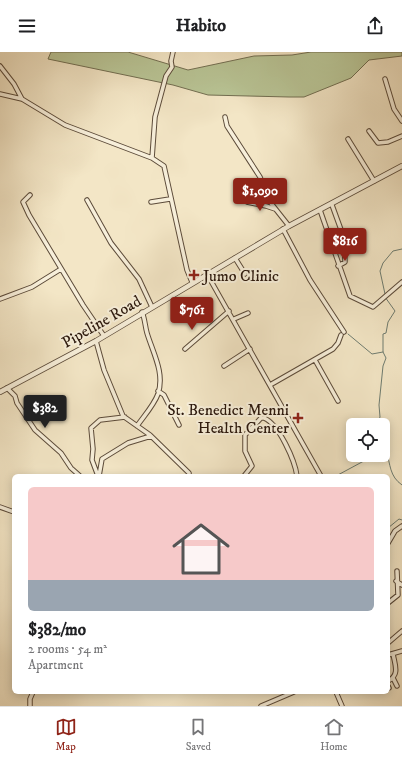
<!DOCTYPE html>
<meta charset="utf-8">
<style>
body{margin:0;font-family:"IM FELL DW Pica",serif;background:#f2f2f2;color:#202124;height:100vh;display:flex;flex-direction:column;font-size:15px;white-space:nowrap}
*{box-sizing:border-box;margin:0}
p{font-size:13px;color:#757577}
.icon{flex:none;width:22px;height:22px;fill:none;stroke:currentColor;stroke-width:2;stroke-linecap:round;stroke-linejoin:round}
.map{position:relative;flex:1;overflow:hidden}
.drawer{position:absolute;left:12px;top:422px;width:378px;height:220px;display:flex;flex-direction:column;background:#fff;border-radius:6px;box-shadow:0 2px 10px #0003}
.drawer>*{flex:none}
.buttons{position:absolute;left:346px;top:366px;display:grid;gap:8px}
.buttons a{display:grid;place-items:center;width:44px;height:44px;border-radius:6px;background:#fff;box-shadow:0 2px 10px #0003;font-size:20px}
.price{position:absolute;translate:-50% -34px;padding:0 9px;border-radius:4px;background:#8f2418;color:#fff;font-size:13px;line-height:26px;filter:drop-shadow(0 1px 2px #0008)}
.price::after{content:'';position:absolute;left:50%;top:24px;width:12px;height:9px;margin-left:-6px;background:inherit;clip-path:polygon(0 0,100% 0,50% 100%)}
.price.current{background:#222;color:#fff}
ul{padding:0;list-style:none}
li{display:grid;align-content:center;gap:8px;height:212px;padding:0 16px}
li span{display:grid;place-items:center;height:124px;border-radius:6px;color:#555}
li>.icon{margin-inline-start:auto}
span .icon{width:72px;height:72px;fill:#fffc;stroke-width:1}
li b{font-size:17px}
header{display:flex;justify-content:space-between;align-items:center;height:52px;padding:0 16px;background:#fff;font-size:18px;font-weight:700}
.dock{display:flex;justify-content:space-around;align-items:center;height:56px;border-top:1px solid #e0e0e0;background:#fff;font-size:11px;color:#757577}
.dock a{display:grid;justify-items:center;gap:2px}
.dock .current{color:#8f2418}
.map>svg:first-child{display:block}
</style>
<header><svg class="icon" aria-label="menu" viewBox="0 0 24 24"><path d="M4 6h16M4 12h16M4 18h16"/></svg>Habito<svg class="icon" aria-label="share" viewBox="0 0 24 24"><path d="M12 15V3M7 8l5-5 5 5M5 13v7h14v-7"/></svg></header>
<div class="map">
<svg width="402" height="654" viewBox="0 0 402 654">
<rect width="100%" height="100%" fill="#f3e6c6"/>
<filter id="stains"><feTurbulence type="fractalNoise" baseFrequency=".005" numOctaves="4"/><feColorMatrix values="0 0 0 0 .2 0 0 0 0 .09 0 0 0 0 .02 0 0 0 .5 -.17"/></filter>
<radialGradient id="worn" r=".72"><stop offset=".6" stop-color="#630" stop-opacity="0"/><stop offset="1" stop-color="#630" stop-opacity=".3"/></radialGradient>
<!-- green -->
<path fill="#b9c596" stroke="#726e51" d="M51 0H128L188 18 254 4 292 3 311 0H402V4L369 8 351 26 304 45H289L208 43 173 33 48 7Z"/>
<g fill="none" stroke-linecap="round" stroke-linejoin="round">
<!-- stream -->
<path stroke="#6e7c70" stroke-width="1" d="M385 242 380 219 383 211 393 199 402 197
M348 282 372 302 383 300
M377 373 380 365 379 353 383 314 386 306 383 300V282L386 281 388 270 395 259 385 245
M383 396 386 398
M383 401 386 399C391 413 389 424 402 433
M336 424 375 403
M388 476 399 467 402 468"/>
<defs>
<path id="minor" d="M0 14 14 32 22 47
M385 27 394 57 402 69
M0 42 22 47 65 73 152 106 164 114 187 218 192 230
M225 65 227 74 260 125 270 150 289 174
M369 79 378 91 388 90 402 84
M348 87 374 129
M152 106 155 65 166 24 172 15 171 9 173 0
M30 143 23 150 29 163 83 253 104 284
M87 148 111 191 139 227 152 255
M151 150 170 147
M247 150 266 154 275 157
M332 153 344 186 345 210 338 214
M320 158 350 244 373 255 402 230
M283 177 310 228 344 280
M235 206 245 222
M207 222 321 424
M0 247 32 235 61 217
M234 267 248 261
M96 289 104 318 123 364 150 383 189 421V424
M185 297 229 259
M315 308 338 349
M224 314 250 297
M270 333 333 297 338 291 341 283
M7 336 15 344 17 351 35 378 61 401 71 416 80 424
M158 339 164 343 179 373
M137 374C144 364 154 353 158 342 165 321 153 301 147 281 145 274 145 267 142 260
M98 424 92 408 93 397 91 376 100 368 125 365
M99 424 102 407 128 391 151 384
M244 424 252 414 245 399V383L261 366H264C279 372 295 409 297 424
M0 455 14 460
M388 491 395 479 402 474
M396 529 402 533
M388 551 398 543 397 519
M388 591 402 579
M388 603 402 599
M393 626 397 634
M388 629C400 623 395 613 393 602
M388 634 389 636
M336 640 342 654
M30 654V647L33 640
M261 654 294 640"/>
<path id="tertiary" d="M0 340 96 289 289 174 402 114"/>
</defs>
<!-- minor casing -->
<use href="#minor" stroke="#5c4b3a" stroke-width="5.5"/>
<!-- tertiary casing -->
<use href="#tertiary" stroke="#5c4b3a" stroke-width="6"/>
<!-- minor -->
<use href="#minor" stroke="#f7efda" stroke-width="3.5"/>
<!-- tertiary -->
<use href="#tertiary" stroke="#f7efda" stroke-width="4.5"/>
</g>
<!-- markers -->
<g fill="#8f2418" stroke="#f7efda" stroke-width="1.5">
<path d="M192 217h4v4h4v4h-4v4h-4v-4h-4v-4h4z"/>
<path d="M296 360h4v4h4v4h-4v4h-4v-4h-4v-4h4z"/>
</g>
<g text-anchor="middle" stroke-width="4" stroke-linejoin="round" paint-order="stroke">
<!-- poi labels -->
<g font-size="16" fill="#2a170c" stroke="#f7efda" text-anchor="start">
<text x="203" y="229">Jumo Clinic</text>
<text x="289" y="363" text-anchor="end">St. Benedict Menni<tspan x="289" dy="18">Health Center</tspan></text>
</g>
<!-- street labels -->
<g font-size="16" fill="#2a170c" stroke="#f7efda">
<text transform="translate(101 269) rotate(-30)" y="6">Pipeline Road</text>
</g>
</g>
<rect width="100%" height="100%" filter="url(#stains)"/>
<rect width="100%" height="100%" fill="url(#worn)"/>
</svg>
<div class="buttons">
<a><svg class="icon" aria-label="locate" viewBox="0 0 24 24"><circle cx="12" cy="12" r="6"/><path d="M12 2v4M12 18v4M2 12h4M18 12h4"/></svg></a>
</div>
<b class="price" style="left:260px;top:160px">$1,090</b>
<b class="price" style="left:345px;top:210px">$816</b>
<b class="price" style="left:192px;top:279px">$761</b>
<b class="price current" style="left:45px;top:377px">$382</b>
<section class="drawer">
<ul>
<li><span style="background:linear-gradient(#f6c9c9 75%,#9aa5b1 0)"><svg class="icon" aria-label="home" viewBox="0 0 24 24"><path d="M3 11l9-7 9 7M6 9v11h12V9"/></svg></span><div><b>$382/mo</b><p>2 rooms · 54 m²</p><p>Apartment</p></div></li>
</ul>
</section>
</div>
<nav class="dock">
<a class="current"><svg class="icon" aria-label="map" viewBox="0 0 24 24"><path d="M3 6l6-2 6 2 6-2v14l-6 2-6-2-6 2zM9 4v14M15 6v14"/></svg>Map</a>
<a><svg class="icon" aria-label="saved" viewBox="0 0 24 24"><path d="M7 4h10v16l-5-4-5 4z"/></svg>Saved</a>
<a><svg class="icon" aria-label="home" viewBox="0 0 24 24"><path d="M3 11l9-7 9 7M6 9v11h12V9"/></svg>Home</a>
</nav>
